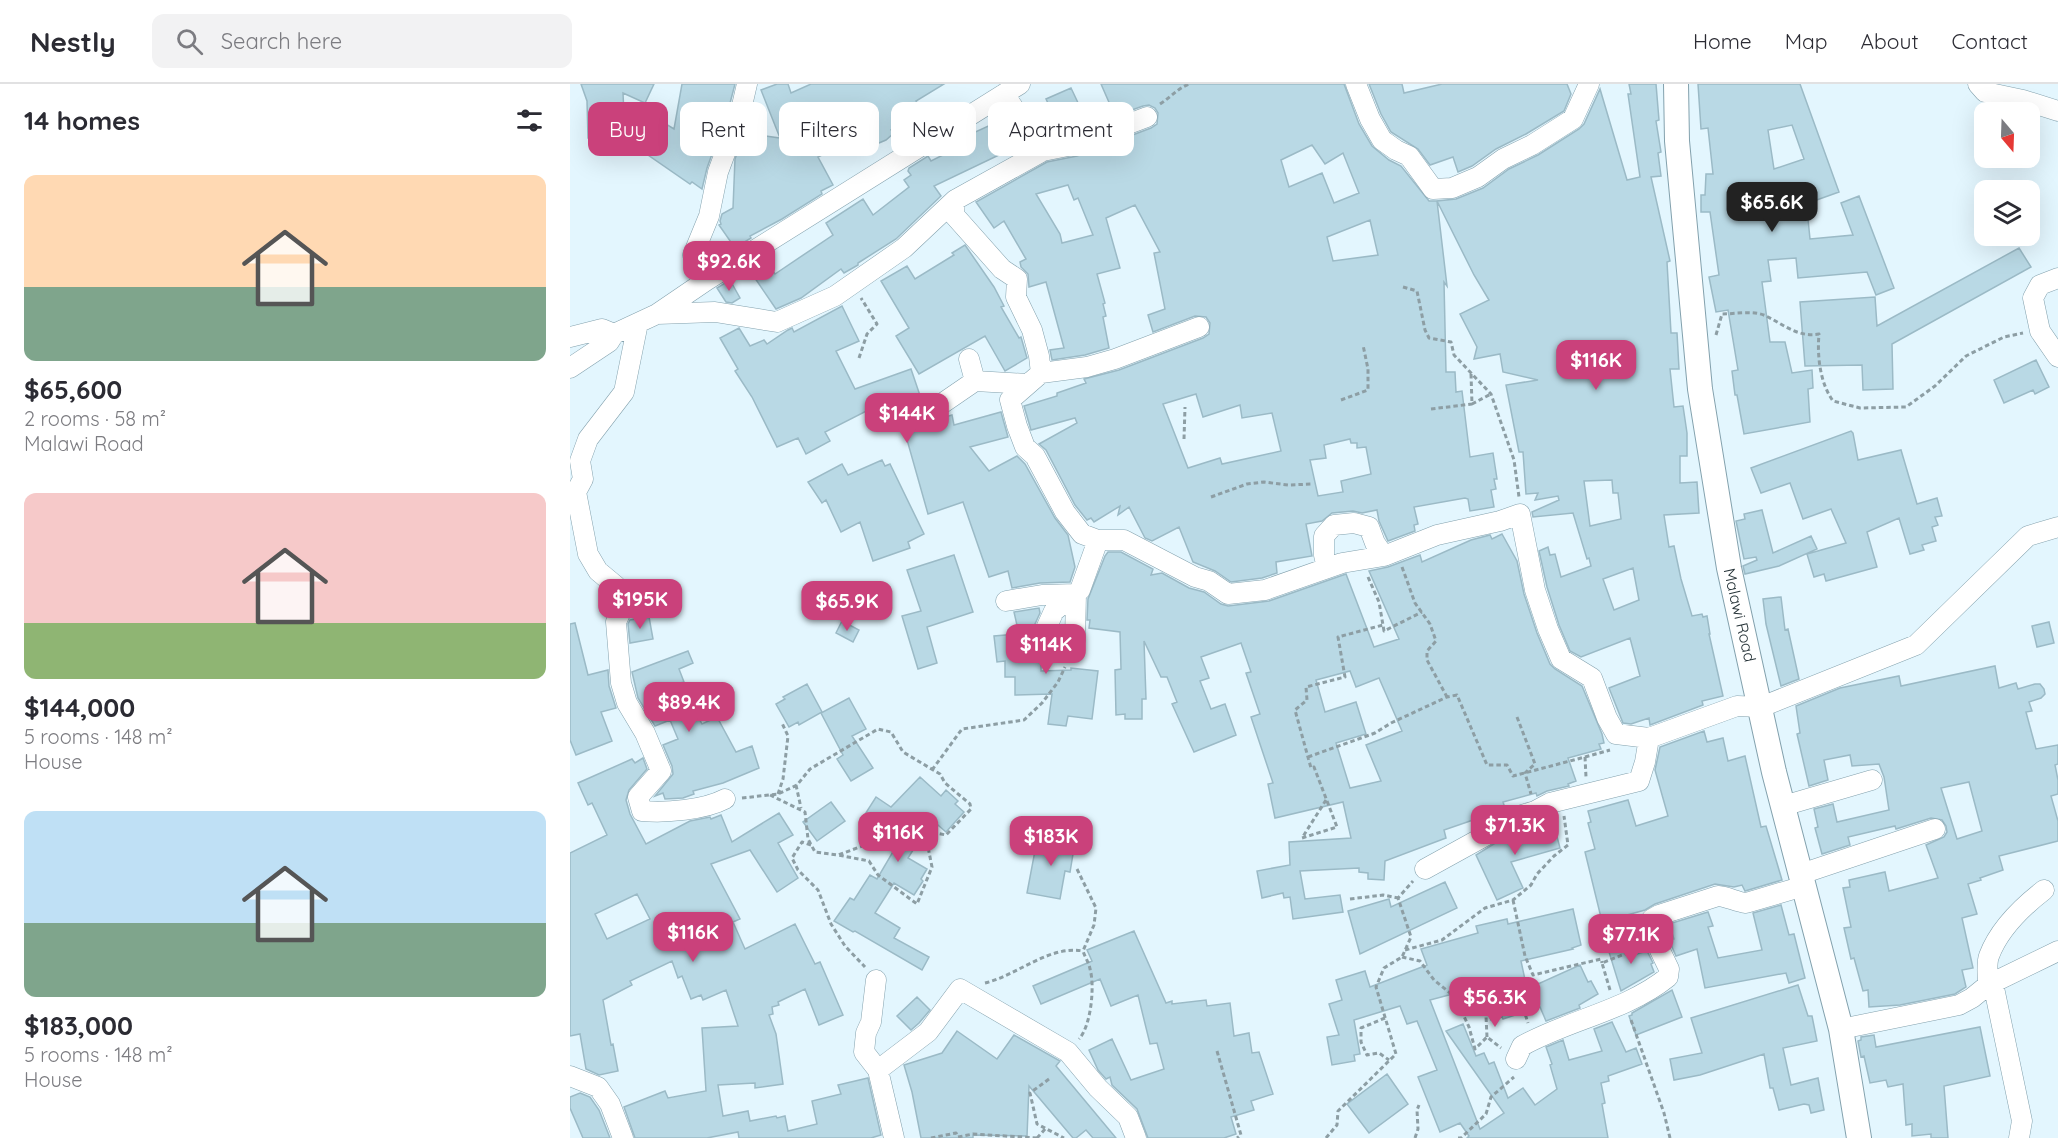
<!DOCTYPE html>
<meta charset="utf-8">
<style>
body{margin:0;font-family:Quicksand,sans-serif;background:#f2f2f3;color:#2b2b33;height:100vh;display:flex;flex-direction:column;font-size:22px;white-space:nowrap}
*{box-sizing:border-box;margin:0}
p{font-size:20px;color:#7c7c81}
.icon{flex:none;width:33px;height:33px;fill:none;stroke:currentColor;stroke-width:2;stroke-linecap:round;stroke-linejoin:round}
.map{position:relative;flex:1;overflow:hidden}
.sheet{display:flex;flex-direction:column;background:#fff;width:570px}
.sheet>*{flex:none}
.guide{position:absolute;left:18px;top:18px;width:570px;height:54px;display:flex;gap:12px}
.needle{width:39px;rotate:161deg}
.tools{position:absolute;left:1404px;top:18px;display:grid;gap:12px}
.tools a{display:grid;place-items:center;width:66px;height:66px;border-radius:12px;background:#fff;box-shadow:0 6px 24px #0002;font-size:30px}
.price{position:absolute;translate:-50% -51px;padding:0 14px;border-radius:12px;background:#ca417b;color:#fff;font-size:20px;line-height:39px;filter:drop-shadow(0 2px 3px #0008)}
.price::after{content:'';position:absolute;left:50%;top:36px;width:18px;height:14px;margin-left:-9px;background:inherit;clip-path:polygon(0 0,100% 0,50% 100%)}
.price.current{background:#222;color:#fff}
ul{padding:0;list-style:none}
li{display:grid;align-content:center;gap:12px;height:318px;padding:0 24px}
li span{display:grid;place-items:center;height:186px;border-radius:12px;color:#555}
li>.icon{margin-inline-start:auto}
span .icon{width:108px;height:108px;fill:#fffc;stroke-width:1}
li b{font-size:26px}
h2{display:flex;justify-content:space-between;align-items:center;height:72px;padding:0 24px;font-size:26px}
.chip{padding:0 21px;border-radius:12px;background:#fff;box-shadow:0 6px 24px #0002;font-size:21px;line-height:54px}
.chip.current{background:#ca417b;color:#fff}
header{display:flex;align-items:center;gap:36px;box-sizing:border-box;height:84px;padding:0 30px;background:#fff;border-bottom:2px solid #e1e1e2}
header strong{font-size:28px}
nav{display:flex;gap:33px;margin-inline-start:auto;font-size:21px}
.search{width:420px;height:54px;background:#f2f2f3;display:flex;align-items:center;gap:15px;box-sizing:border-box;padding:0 21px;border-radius:12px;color:#7c7c81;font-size:22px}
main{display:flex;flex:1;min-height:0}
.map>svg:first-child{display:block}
</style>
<header>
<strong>Nestly</strong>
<div class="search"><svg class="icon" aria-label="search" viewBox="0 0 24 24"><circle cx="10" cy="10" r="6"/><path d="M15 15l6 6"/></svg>Search here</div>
<nav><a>Home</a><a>Map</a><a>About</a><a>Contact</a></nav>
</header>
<main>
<section class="sheet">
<h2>14 homes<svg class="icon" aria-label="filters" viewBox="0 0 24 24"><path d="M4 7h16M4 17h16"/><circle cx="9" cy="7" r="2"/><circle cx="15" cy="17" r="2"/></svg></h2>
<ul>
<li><span style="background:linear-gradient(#ffd9b3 60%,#7fa58c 0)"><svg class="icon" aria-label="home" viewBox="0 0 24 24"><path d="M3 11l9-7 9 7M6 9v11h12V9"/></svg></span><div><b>$65,600</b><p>2 rooms · 58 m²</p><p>Malawi Road</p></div></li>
<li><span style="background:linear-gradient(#f6c9c9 70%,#8fb573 0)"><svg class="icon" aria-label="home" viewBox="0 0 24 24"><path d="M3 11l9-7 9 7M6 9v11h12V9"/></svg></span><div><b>$144,000</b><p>5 rooms · 148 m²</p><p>House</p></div></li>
<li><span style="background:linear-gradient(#bfe0f5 60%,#7fa58c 0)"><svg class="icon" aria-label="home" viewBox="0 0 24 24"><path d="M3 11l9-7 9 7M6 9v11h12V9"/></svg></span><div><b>$183,000</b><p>5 rooms · 148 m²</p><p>House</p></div></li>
</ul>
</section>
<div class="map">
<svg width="1488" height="1054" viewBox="0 0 1488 1054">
<rect width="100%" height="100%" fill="#e3f6fe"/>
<!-- building -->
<path fill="#b9d9e5" stroke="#9bbac6" stroke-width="1.5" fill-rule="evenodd" d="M11 0H84L75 19 53 9 55 53 18 54 17 17Z
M112 0H165L159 23 137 84 132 105 122 98 120 100 65 62 81 39 92 47 96 40 104 45Z
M207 0H218L221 9 241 0H374L346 17 352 26 321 46 324 49 316 56 297 64 291 51 248 73 263 101 251 107 252 110 212 135 180 152 181 154 165 164 149 141 151 140 150 137 152 130 163 124 165 75 175 49 210 54 191 6Z
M531 0H774L789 40 802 62 819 76 831 82 859 117H867L877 202 874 198 876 288H885L886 308 892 307 900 373 923 369 927 395H924L926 405 921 406 924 423 900 427 898 415 895 414 844 423 848 440 844 441 845 447 818 457 809 437 807 426 792 429 783 427 762 429 752 437 736 440 742 472 706 478 707 489 692 494 661 498 645 487 623 478 609 443 582 457 575 454 559 423 548 431 550 422 524 438 521 434 517 436 505 421 476 366 469 360 507 339 505 334 461 346 454 322 487 312V309L516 299 514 295 549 286 633 254 639 250 640 239 636 233 625 232 583 248 578 231 595 225 584 169 590 168 565 121 536 134 550 184 527 190 535 219 533 220 536 232 533 233 539 264 515 271 482 276 480 266 494 264 476 198 459 203 458 190 451 183 450 178 456 175 434 137 424 144 406 118 477 78 507 72 581 44 587 40 588 29 585 24 579 21 573 22 545 32ZM742 61 755 80 773 69 789 109 764 119 752 89 719 103 711 76ZM498 101 504 116 508 114 523 151 492 159 490 150 466 110ZM800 136 808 171 763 177 757 153ZM626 310 633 333 670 321 672 334 702 329 711 367 652 380 650 374 618 384 593 320ZM780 355 781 359H787V364L796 363 801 390 771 397 773 408 748 412 740 376 756 374 754 361Z
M799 0H832L834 9 872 0H997L1001 10 994 27 956 50 926 65 902 82 888 88 883 73 860 81 848 65 821 48 811 30Z
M1059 0H1086L1089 36 1086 37 1091 68 1088 69 1091 92 1081 93 1100 177 1097 178 1101 249H1107L1109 285H1100L1104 323 1113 322 1117 349V372H1110V399L1127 398 1129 429 1094 431 1099 463 1104 462 1111 495 1122 532 1132 530 1133 533 1137 532 1140 550H1139L1153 612 1132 617 1133 621 1080 641 1079 634 1061 640 1053 639 1039 604 1070 592 1060 554 1011 573 1000 567 989 541 977 503 969 467 978 463 980 471 985 470 991 493 1021 482 1019 474 1017 475 1003 429 963 433 962 428 989 416 988 412 965 416 968 409 956 410 953 368H949L936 301 968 296 933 288 930 270 904 275 907 263 890 230 919 216 904 191 867 117 886 115 913 104 939 85 968 71 1009 45 1014 40 1030 5 1057 96 1070 93 1058 10H1061ZM1042 396 1043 409H1048L1051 435 1020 442 1014 397ZM1063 484 1069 516 1044 526 1033 495Z
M1128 0H1230L1269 108 1241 118 1242 123 1237 125 1240 155 1283 151 1271 119 1289 112 1324 204 1306 211 1297 188 1228 194 1226 174 1198 176 1201 197 1192 198 1200 258H1215L1222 289 1242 286 1243 304 1238 305 1240 338 1174 350 1167 311H1165L1162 287 1168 286 1158 226 1146 228 1139 193 1149 191 1140 128H1131V111H1135L1136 90H1143L1138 44 1131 45ZM1222 41 1234 75 1204 85 1198 46Z
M501 4 519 42 495 50 489 43 476 15Z
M436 34 450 61 364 102 371 112 326 155 288 179V181L274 189 271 185 231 214 206 225 178 184 194 174 205 190 263 151 256 139 293 115 303 131 339 103 334 96 341 91 338 87 339 84 358 72 361 77 395 60 392 54Z
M395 161 424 203 434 222 431 223 449 254 451 253 457 274 435 287 415 252 349 290 326 252 339 244 311 197 337 182 345 195 384 171 382 169Z
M1449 164 1461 183 1322 260 1323 305 1293 306 1292 281 1235 282 1230 218 1305 213 1307 242Z
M160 196 170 214 162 219 156 218 147 204Z
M272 222 289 257 266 267 285 305 341 285 359 338 382 331 384 341 431 328 438 353 400 363 419 387 447 372 455 380 485 434 498 451 505 483 500 498 470 499 442 504 438 487 419 493 393 418 358 430 332 338 330 339 326 330 324 331 321 325 315 327 312 319 255 348 260 357 236 370 228 354 207 363 182 313 165 287 168 285 150 254 169 244 180 262 194 256 197 260 218 246 222 244 224 248Z
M1466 276 1479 303 1465 310 1463 306 1434 319 1424 296Z
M1281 347 1283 349 1288 376 1331 366 1347 420 1367 414 1372 432 1365 433 1368 441 1362 443 1366 457 1352 461 1354 466 1340 470 1329 434 1297 448 1307 483 1256 497 1254 490 1244 493 1237 470 1276 459 1261 425 1233 435 1220 399 1191 409 1181 384Z
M312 376 315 382 320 380 354 450 338 458 340 464 303 477 290 438 271 448 256 416 252 419 238 398 272 380 278 391Z
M1192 426 1203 469 1241 452 1247 465 1209 482 1175 490 1173 482 1187 476 1186 473 1174 475 1166 437 1175 435 1174 430Z
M932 450 947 477 954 510 967 549 980 580 985 585 1012 602 1032 650 1034 659 1029 660 1031 665 998 674 1006 697 998 700 999 702 977 707 967 712 966 709 933 718 935 724 932 726 874 746 876 754 815 777 814 796 798 795V789L789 788V784L730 787 735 815 770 811 773 828 723 835 720 813 714 814 713 809 692 814 687 787 720 781 719 758 781 754 773 718 705 734 698 700 703 699 681 633 690 630 676 589 681 588 671 559 631 573 639 594 630 597 641 625 655 620 666 651 624 668 602 620 607 618 597 593H591L574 557 576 615H572V635H555V630L546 631 545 586 551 585 550 548 519 544 520 536H517L518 515 535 472 538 468H551L583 485 581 491 592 489 619 504 634 508 651 520 658 522 699 517 776 490 804 563 829 555 799 487 818 483 850 471 852 478 901 456 920 451 922 455ZM780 587 786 603 809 594 832 647 796 661 811 697 780 704 766 659 796 650 786 618 755 628 746 596Z
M384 471 403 528 357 543 367 579 348 585 332 532 351 527 337 486Z
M1211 513 1215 546 1218 545 1229 595 1211 602 1196 540 1193 515Z
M469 524 470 529 464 542 452 555 451 562 459 570 471 572V587L501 586V584L528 587 522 635 498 632 496 642 478 640 482 610 445 611V593H435V577L427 578 424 552 449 550 444 528Z
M79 533 83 555 60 559 58 540 60 536Z
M272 537 289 546 283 558 266 549Z
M1479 538 1484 559 1467 563 1462 542Z
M5 539 18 591 38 586 39 602 46 624 31 628 42 657 6 671 0 656V540Z
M118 567 123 579 109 585 114 598 110 599 132 640 147 633 166 668 182 662 189 684 153 699 123 707 124 710 113 714 95 715 93 709 85 712 103 690 102 682 93 661 108 655 100 636 85 642 68 614 62 588Z
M1425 582 1429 604 1446 599 1448 605 1465 600H1470L1474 605 1475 610 1471 614 1459 618 1462 627 1456 628 1466 665 1488 661V680L1485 681 1488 696V710L1481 712 1488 737V757L1429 772 1433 786 1410 794 1411 796 1398 800 1407 830 1392 834 1403 884 1392 886 1396 903 1385 910 1330 921 1299 923 1298 906 1293 907 1284 874 1281 875 1274 844 1281 843 1273 804 1280 803 1279 796 1315 788 1319 807 1368 794 1356 761 1374 753 1377 748 1376 742 1372 736 1361 734 1326 745 1325 742 1278 753 1280 761 1252 770 1245 744 1248 743 1244 725 1263 720 1267 738 1319 726 1314 693 1309 680 1282 682 1280 671 1254 676 1258 696 1239 702 1227 650 1230 649 1226 622 1270 604 1329 592 1331 602ZM1399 698 1412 747 1387 755 1371 704Z
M237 600 252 628 229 641 228 638 219 643 206 620 215 615 213 613Z
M279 614 296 645 282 652 303 684 281 697 267 675 273 671 251 629Z
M1134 647 1137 658 1153 654 1158 677 1175 672 1191 743 1196 742 1212 796 1175 807 1172 801 1164 803 1145 800 1085 820 1075 826 1057 831 1063 852 1037 858 1015 768 1025 765 1018 739 1021 738 1018 727 1058 716 1066 742 1098 732 1085 686 1090 663Z
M73 674 77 685 59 706 56 716 60 730 76 760 120 737 140 733 141 735 151 731 162 758 209 729 223 751 208 759 228 794 207 808 180 766 141 780 170 835 163 838 175 865 225 840 245 880 250 878 273 931 249 941 235 905 208 918 209 921 202 923 203 930 199 931 206 950 213 1000 185 1004V999L148 1001 153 1032 178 1027 180 1037 206 1032 207 1034 215 1032 218 1047 247 1040 242 1017 271 1010 268 1001 298 994 311 1051 301 1054H169L168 1048 137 1054H65L54 1023 95 1007 98 1014 136 1007 132 944 168 942 156 906 133 916 131 911 121 915 112 892 108 894 102 877 60 897 62 901 33 916 41 961 43 960 48 987 29 991 16 985 10 950 0 952V769L37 751 22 719 18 721 8 699 62 675 65 679ZM67 810 80 835 37 855 25 830Z
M350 693 371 712 376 706 388 717 385 720 394 728 376 748 362 736 338 774 357 785 351 795 353 797 344 811 324 799 305 829 330 844 324 854 359 873 352 886 285 847 283 848 264 837 280 814 284 816 300 791 307 795 327 761 320 757 321 754 292 735 306 713 321 723Z
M261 718 275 737 247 757 233 738Z
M980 738 982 746 985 745 990 764 941 778 953 804 927 816 906 771 943 748Z
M479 753 505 758 500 788 495 787 490 815 457 809 467 756 478 758Z
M875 798 887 824 790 870 778 827 819 815 821 823Z
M1211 821 1219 851 1224 850 1235 894 1219 899 1216 889 1135 904 1127 865 1106 872 1099 856 1104 855 1099 840 1138 828 1143 842 1138 843 1148 874 1192 866 1183 829Z
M1003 825 1011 861 1002 864 1003 865 951 877 957 905 1010 881 1018 898 1021 897 1028 910 1009 921 1010 924 976 937 970 923 933 935 932 933 921 936 909 903 860 916 910 1045 934 1029 876 947 893 940 906 972 914 969 919 980 924 978 938 1014 953 1004 965 1021 987 1005 980 981 982 980 976 963 993 956 999 976 1032 967 1024 945 1042 938 1056 968 1066 964 1072 980 1038 992 1039 997 1031 999 1035 1019 1032 1020 1038 1054H897L899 1052 890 1039 870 1048 848 993 867 986 847 937 837 940 830 922 784 936 790 970 784 971 785 977 762 981 757 953 769 951 759 920 772 916 766 896 795 887 800 903 857 881 851 865 908 849 906 842 937 835 938 840Z
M564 847 596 919 602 917V920L636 916 637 922 660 919 664 952 679 949 682 969 689 968 703 1010 681 1017 684 1026 661 1033 666 1050 654 1054H578L567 1025 542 1001 540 993 536 995 528 986 519 966 542 955 561 996 594 985 587 959 580 960 568 911 541 922 530 895 471 920 463 902 522 877 517 866Z
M1064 857 1067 870 1077 867 1083 879 1081 880 1084 888 1051 907 1039 868Z
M1228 901 1238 932H1242L1247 957 1213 964 1221 1001 1248 994 1254 1026 1241 1029 1239 1021 1234 1020 1209 1026 1203 1004H1200L1194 970 1130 991 1104 996 1100 975 1132 969 1121 934Z
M1102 906 1112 933 1066 951 1059 932 1062 931V929Z
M347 913 360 926 349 939 341 946 327 932Z
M1410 943 1420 992 1374 1002 1378 1054H1361V1050L1342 1052V1040L1336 1041 1333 1000 1318 1003 1316 996 1300 999 1294 972 1291 973 1288 957 1291 956V953L1304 951 1306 963Z
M387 947 427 975 444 951 490 977 486 982 546 1054H523L516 1046 506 1054H503L459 1002 457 1052 403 1051V1054H351L342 1008 334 981 372 969Z
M817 990 838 1020 799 1049 777 1020Z
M10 1009 20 1013 29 1026 40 1054H13L0 1024V1013Z"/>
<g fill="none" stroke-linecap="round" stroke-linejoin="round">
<defs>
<path id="minor" d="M786 0 800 35 812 56 826 66 839 72 863 105 882 104 908 93 933 75 962 61 1003 35 1019 0
M1408 0 1415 8 1453 16 1488 27
M434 10 473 67 503 61 577 33
M385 116 384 131 432 185 447 195 446 213 462 246 469 272 471 289
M1488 194 1470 201 1463 214 1470 247 1488 273
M137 196 123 171 139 132 148 88 171 26 177 0
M87 230 145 228 207 238 265 212 334 164 385 116 473 67
M68 239 54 308 18 355 10 377 13 395 6 408 18 470 28 487 46 502 51 513 53 523 46 538 51 599 57 619 75 649 91 687 68 713 72 727C96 729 134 726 155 715
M629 243 545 275 517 283 471 289 440 316 447 342 455 363 465 372 495 428 512 450 528 456H554L625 493 639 497 658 510 695 506 772 479 814 472 867 451 930 437 950 430 965 506 978 545 991 575 1022 594 1037 634 1046 650 1079 654
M0 253 32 245 44 250
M399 275 405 297
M0 284 39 258 44 250 87 230 137 196 450 0
M370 321 405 297 458 300
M757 484 754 471V452L764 441 784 439 799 443 805 459 814 472
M436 517 472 511 506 510 505 556 501 564 502 568
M463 559 474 549 484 527 510 506 528 456
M1213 722 1302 696
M855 785 924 747 942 734 965 727 980 719 1069 697 1075 678 1079 654 1167 622 1191 623 1346 561 1458 452 1488 443
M1231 790 1365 745
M306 896 301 938 296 949 294 968 308 986 324 1054
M1423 899 1452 1037 1449 1054
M1418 901C1418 892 1416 880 1419 872 1429 845 1452 823 1474 806
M1271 945 1389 921 1402 914 1418 901 1488 867
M946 975 952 962C998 936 1056 927 1098 893L1099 885 1086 858 1082 835 1089 831 1148 812C1159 813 1166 818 1176 819L1234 802
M308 986 358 948 390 905 498 968 528 1004 558 1033 566 1054
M0 992 28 1003 40 1020 53 1054"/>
<path id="major" d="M1106 0 1107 57 1130 305 1159 484 1204 688 1271 945 1289 1054"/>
</defs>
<!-- minor casing -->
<use href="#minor" stroke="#83a1ad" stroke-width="21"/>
<!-- major casing -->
<use href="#major" stroke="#83a1ad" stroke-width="26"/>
<!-- path -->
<path stroke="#8d9ea4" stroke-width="3" stroke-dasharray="4.5 3" stroke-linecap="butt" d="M590 20C601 13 607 5 619 0
M833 203 847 207 855 246 859 254 881 258 884 271 921 310 944 376 949 413
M1146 251 1152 230C1165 230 1184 226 1196 232 1213 240 1228 254 1249 250 1247 272 1250 299 1263 317L1290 324 1336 323 1365 302 1396 272 1434 253 1453 249
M289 274 297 250 307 240 291 214
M901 290 902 320 921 310
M771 316 798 306V285L793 261
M861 325 902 320
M614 355 615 323
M641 413 677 400 694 398 718 401 742 400
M832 483 845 519 860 540 866 557 857 567V576L877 613
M798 493 809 518 814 547 852 528
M947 633 965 680 955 689 961 710
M738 673 805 649 821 639 877 613 887 611 917 681H937L943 692 1015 673 1016 693
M1015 673 1040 666
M362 686 392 645 454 636 472 619 488 598 495 583
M226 701 231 724
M208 710 213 695 218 652 212 639
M200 711 235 728 238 755 245 768 268 771 298 760
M172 714 208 710 227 701 240 685 308 645 321 648 333 668 370 690 375 699 400 720 401 725 376 751 361 748 358 763 362 783 347 820 308 791 299 777 268 771
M756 716 732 754 767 743 744 683 741 684 725 626 737 616 736 603 775 593 768 553 813 541
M241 761 232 758 222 774 228 786 248 806 261 840 275 862 295 883
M507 785 526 824 524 841 513 867C515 873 519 879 520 885 525 902 521 942 509 955
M780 815 813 811 828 814
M943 816 955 872 963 891 1031 875 1032 879
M835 866 872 856 915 824 943 816 961 801 967 790 984 772 998 761 994 732
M832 873 850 877 864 896 885 913
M415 899C448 891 479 861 513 867
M914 905 885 913 899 943 905 965 917 953 931 964
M1040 906 1032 879 1070 864
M815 934 791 944V958L797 971 809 969 819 976
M1061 936 1094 1029 1100 1054
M917 953 916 932 911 914 914 905 950 898 949 911 958 939
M647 967 671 1051 667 1054
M479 995 460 1009 467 1040 494 1054
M361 1054 386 1049 388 1053 403 1050 467 1054
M467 1054 476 1044
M756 1054 767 1041 768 1027 826 970 806 903 814 884 832 873 841 853 828 814 843 797
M845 1054 848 1045 847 1026 849 1021
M888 1054H891L916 1030 921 1013 944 993"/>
<!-- minor -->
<use href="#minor" stroke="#fff" stroke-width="20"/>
<!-- major -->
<use href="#major" stroke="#fff" stroke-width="24"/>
</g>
<g text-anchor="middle" stroke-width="6" stroke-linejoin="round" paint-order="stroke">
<!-- street labels -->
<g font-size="16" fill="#273439" stroke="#fff">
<text transform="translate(1170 531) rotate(77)" y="6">Malawi Road</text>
</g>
</g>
</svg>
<div class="tools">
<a><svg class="needle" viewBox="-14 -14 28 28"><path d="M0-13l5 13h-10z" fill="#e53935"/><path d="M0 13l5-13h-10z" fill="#7c7c81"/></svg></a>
<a><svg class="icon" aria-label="layers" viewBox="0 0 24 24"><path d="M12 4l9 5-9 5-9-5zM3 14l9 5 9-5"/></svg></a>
</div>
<b class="price current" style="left:1202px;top:149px">$65.6K</b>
<b class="price" style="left:159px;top:208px">$92.6K</b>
<b class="price" style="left:1026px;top:307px">$116K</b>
<b class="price" style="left:337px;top:360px">$144K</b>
<b class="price" style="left:70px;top:546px">$195K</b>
<b class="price" style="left:277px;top:548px">$65.9K</b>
<b class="price" style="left:476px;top:591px">$114K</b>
<b class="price" style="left:119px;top:649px">$89.4K</b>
<b class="price" style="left:945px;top:772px">$71.3K</b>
<b class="price" style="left:328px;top:779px">$116K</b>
<b class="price" style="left:481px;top:783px">$183K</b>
<b class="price" style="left:123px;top:879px">$116K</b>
<b class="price" style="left:1061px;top:881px">$77.1K</b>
<b class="price" style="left:925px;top:944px">$56.3K</b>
<div class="guide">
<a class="chip current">Buy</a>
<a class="chip">Rent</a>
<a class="chip">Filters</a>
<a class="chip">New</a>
<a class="chip">Apartment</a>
</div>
</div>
</main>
